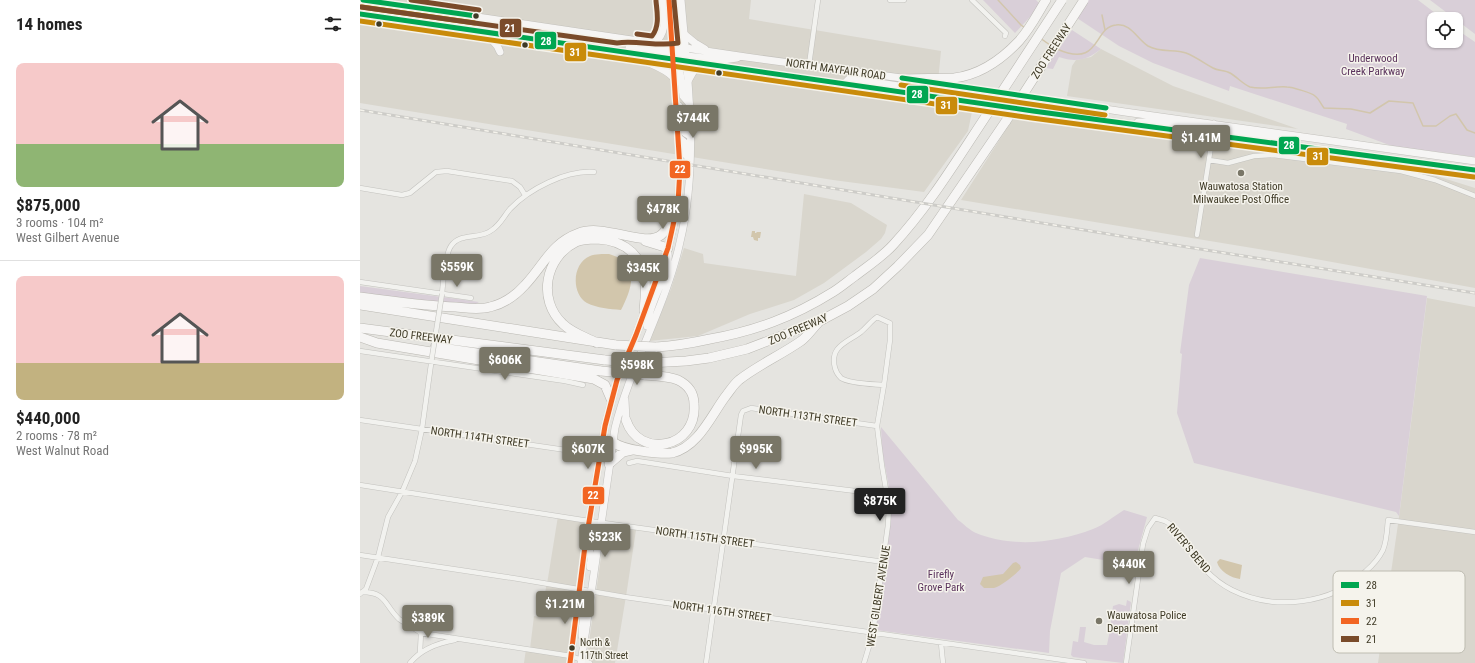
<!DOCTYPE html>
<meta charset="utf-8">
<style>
body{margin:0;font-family:"Roboto Condensed",sans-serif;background:#f2f2f2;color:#222;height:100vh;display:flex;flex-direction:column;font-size:15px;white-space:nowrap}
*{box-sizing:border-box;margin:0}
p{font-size:13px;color:#767676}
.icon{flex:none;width:22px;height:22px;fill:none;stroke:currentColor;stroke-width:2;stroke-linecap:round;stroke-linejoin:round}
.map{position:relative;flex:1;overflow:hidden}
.sheet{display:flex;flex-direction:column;background:#fff;width:360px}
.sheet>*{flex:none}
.controls{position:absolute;left:1067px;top:12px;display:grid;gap:8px}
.controls a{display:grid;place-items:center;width:36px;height:36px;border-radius:8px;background:#fff;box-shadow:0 1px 3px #0004;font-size:20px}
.price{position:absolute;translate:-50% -34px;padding:0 9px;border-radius:4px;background:#797667;color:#fff;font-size:13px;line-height:26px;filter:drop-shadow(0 1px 2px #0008)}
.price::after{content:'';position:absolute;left:50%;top:24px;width:12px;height:9px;margin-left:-6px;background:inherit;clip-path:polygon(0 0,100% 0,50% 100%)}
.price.active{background:#222;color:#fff}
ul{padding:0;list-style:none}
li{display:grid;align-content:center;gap:8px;height:212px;padding:0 16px}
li+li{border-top:1px solid #e0e0e0}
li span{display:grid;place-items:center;height:124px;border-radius:8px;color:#555}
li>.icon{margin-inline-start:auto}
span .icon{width:72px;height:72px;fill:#fffc;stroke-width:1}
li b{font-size:17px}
h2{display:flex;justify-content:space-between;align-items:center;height:48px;padding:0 16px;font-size:17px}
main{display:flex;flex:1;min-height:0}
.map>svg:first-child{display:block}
</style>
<main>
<section class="sheet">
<h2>14 homes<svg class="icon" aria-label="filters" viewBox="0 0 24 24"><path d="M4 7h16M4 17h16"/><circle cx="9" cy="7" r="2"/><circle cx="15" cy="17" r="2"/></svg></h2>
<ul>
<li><span style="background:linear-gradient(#f6c9c9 65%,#8fb573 0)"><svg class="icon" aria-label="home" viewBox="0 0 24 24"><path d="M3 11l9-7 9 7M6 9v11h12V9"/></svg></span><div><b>$875,000</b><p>3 rooms · 104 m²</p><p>West Gilbert Avenue</p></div></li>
<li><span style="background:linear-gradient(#f6c9c9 70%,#c2b280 0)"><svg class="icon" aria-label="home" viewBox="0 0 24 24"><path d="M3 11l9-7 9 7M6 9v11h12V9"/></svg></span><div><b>$440,000</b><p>2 rooms · 78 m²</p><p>West Walnut Road</p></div></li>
</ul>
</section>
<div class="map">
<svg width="1115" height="663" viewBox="0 0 1115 663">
<rect width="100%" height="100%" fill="#e5e4e0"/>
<!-- built -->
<path fill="#d9d6cd" d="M0 0H391L389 19 581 51 576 102 613 107 608 131 564 192 473 180 0 103Z
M741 49 813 86 938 129 707 96 712 66 716 60 731 57Z
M656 114 1051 168 1115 188V288L928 254 601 200Z
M444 194 491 203 527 225 525 233 521 239 506 252 464 283 434 300 390 314 338 336 289 341 311 289 324 248 343 254 344 263 436 276Z
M1067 298 1115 307V663H1018L1039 517Z
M198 516 229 521 210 663H164L166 649H170L174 616 180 617 188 578Z
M247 527 276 530 267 590 255 663H226L245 529Z"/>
<!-- green -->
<path fill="#d9cfd8" d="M623 0H676L681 5 655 33Z
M728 0H1058L1083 19H1074V41H1096V29L1115 42V157L1032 146 986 129 987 124 870 86 869 91 793 63 759 46 717 18Z
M1070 0H1115V34Z
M712 30 741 49C727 60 716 63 699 57L693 69 686 68Z
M840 258 1067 296 1039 516 1036 512 834 463 817 413 822 354 820 353 829 285Z
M0 286 119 302 109 308 0 299Z
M521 427 598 520C604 524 609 530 616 533 652 548 696 543 733 529 744 525 754 516 764 510L787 517 774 565 725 557 701 573 690 631 689 653 516 630 526 555 531 498 522 450Z
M767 600 771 602 763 663 713 657 711 655 713 641 718 642 720 627H726L724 642 734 645H747L750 630 753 606 759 604 766 606Z"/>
<!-- water -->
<path fill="#d2c6ac" d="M392 231H395V233H396L397 232H401L400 238H398V241L394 240 393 237H391Z
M249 254C280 263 273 287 261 310 250 309 237 308 227 303 211 294 212 263 230 256 235 254 243 254 249 254Z
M860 559 882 565 880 579C871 578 859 571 857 562Z
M656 562 660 565 661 568C658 573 640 587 634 588 631 588 627 588 624 588L620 584 623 577 643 574 653 563Z"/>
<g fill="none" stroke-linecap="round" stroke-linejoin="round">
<!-- stream -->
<path stroke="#d2c6ac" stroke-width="1.5" d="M638 0 661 25 665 28
M742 15 745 30
M680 38 690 45
M697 49C741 69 733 27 756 25 771 23 777 39 788 46 800 53 814 49 826 53 836 57 844 63 853 68 858 71 865 70 870 73 877 77 883 84 890 87 903 90 914 86 927 87 932 87 952 93 955 96 959 99 961 104 964 108L991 109 1010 113 1029 101 1053 103 1063 126H1076L1090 116 1096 114 1107 130 1115 133"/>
<defs>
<path id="minor" d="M530 0H544
M612 0 646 33 645 36
M449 65 458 0
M849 160 868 163 894 156 913 155 1041 171 1075 180 1115 196
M0 188 42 195 50 193 76 172 87 171 152 181 160 187 165 195
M837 235 853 134
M0 282 111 298
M82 294C83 283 85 254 91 246 100 232 120 240 132 230 140 225 144 216 150 209 169 189 206 170 234 172
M0 351 205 381 223 385
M0 420 240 455
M269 463 277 461 284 462 373 476 528 495
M0 485 229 521 524 562
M0 555 159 579 265 597 724 663
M2 592C27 592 24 605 39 619 46 624 54 628 61 633L211 656 230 663
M0 594 6 589 18 557 28 517 42 492 55 461 62 429 72 357
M581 643 583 663
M60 652 61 633
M50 663C61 649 78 643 95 640
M346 663 381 415 383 411 391 408 517 426
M504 663 513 633 528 525 529 507 522 466 517 426 524 385 530 340V323L517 317C511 321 507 327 501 332 488 342 469 346 475 368 476 372 478 375 481 378 490 384 513 384 524 385
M766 663 783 544 788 528 795 518 805 521 810 524C830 548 842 575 872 590 914 611 972 605 1006 571 1013 565 1019 558 1023 550 1027 540 1027 529 1028 520L1115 532"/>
<path id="secondary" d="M319 106 321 111 325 133 330 136
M319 138 324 142 326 155 330 160
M287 326C288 303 311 273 308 253
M265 400 266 420
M228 541 231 559 230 567
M220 590C230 600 221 622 222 636
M210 663 225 546 245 426 257 380 276 335 308 248 313 227 318 203 320 169 309 0
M221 663 255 428C271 364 306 306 320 242 339 163 328 80 321 0"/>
<path id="primary" d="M3 0 386 57 549 79
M314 0 321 50
M0 8C13 10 22 15 32 4
M0 14 673 111 1115 170
M79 21H93L136 27H143L153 22
M117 31C127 37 136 40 140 52
M150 31 203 38H237
M324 34 335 43 345 49
M294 43C308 33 304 16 303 0
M269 48 312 52 324 48
M268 55C279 59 309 69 314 79
M318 56 323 96 329 103
M313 60 318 55 363 60 377 58
M328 81 336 67 343 65
M567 82 765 112 1115 161
M485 83 489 79H493L545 87 576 86
M673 111 676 107 682 106 725 113 739 108
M778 122H791L845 130 851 128 854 124
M853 136 856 133 860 132 915 139H934"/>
<path id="motorway" d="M545 79C561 78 578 79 594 78 619 75 642 59 659 41 670 29 678 13 686 0
M285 241 308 248
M0 297C32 301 64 306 96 307 107 308 119 310 130 307 143 304 156 295 165 285 184 265 191 243 219 233 244 223 285 248 301 235 307 230 311 222 316 215
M0 305 256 345
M0 328 245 360
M0 337 17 343 234 379 245 385 251 399
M237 343C226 337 212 333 203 324 177 300 185 257 216 242 222 239 230 239 237 239 259 240 277 250 284 272 287 284 285 299 284 311
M75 347 241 371
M296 347C314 346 332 343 350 339 395 331 433 317 473 292 481 287 488 281 495 276 508 266 522 257 533 245 570 205 598 158 628 113
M289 363 326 361 349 358 387 349 460 321 488 306 513 289 538 266 568 235 646 121
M266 420C279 460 338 448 334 404 334 393 328 385 318 380 308 376 295 376 284 375
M253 442C262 449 276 450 287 452 295 453 304 454 312 453 338 447 351 416 365 397 370 391 373 385 379 380 398 365 421 355 441 341 447 337 452 329 458 323
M249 464 263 452 272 450"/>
</defs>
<!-- minor casing -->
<use href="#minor" stroke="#c3c2be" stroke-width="5.5"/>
<!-- secondary casing -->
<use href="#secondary" stroke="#c3c2be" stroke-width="8"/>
<!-- primary casing -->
<use href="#primary" stroke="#c3c1bc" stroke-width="8"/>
<!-- motorway casing -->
<use href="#motorway" stroke="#bab8b2" stroke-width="10"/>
<!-- minor -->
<use href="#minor" stroke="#f2f2ef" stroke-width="4.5"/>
<!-- secondary -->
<use href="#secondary" stroke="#f6f5f4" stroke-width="7"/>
<!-- primary -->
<use href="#primary" stroke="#f6f5f4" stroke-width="7"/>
<!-- motorway -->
<use href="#motorway" stroke="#f6f5f4" stroke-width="9"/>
<defs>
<path id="rail" d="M0 110 821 246 1115 293"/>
</defs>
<!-- rail casing -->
<use href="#rail" stroke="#cdccc8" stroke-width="3"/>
<!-- rail -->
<use href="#rail" stroke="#f5f3ec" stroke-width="1.5" stroke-dasharray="4.5" stroke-linecap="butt"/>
<defs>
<path id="minor-bridge" d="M72 357 82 294"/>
<path id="motorway-bridge" d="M628 113 702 0
M646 121 724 0
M256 345 296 347
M245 360 289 363
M241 371 284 375"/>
</defs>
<!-- minor-bridge casing -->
<use href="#minor-bridge" stroke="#c3c2be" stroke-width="5.5" stroke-linecap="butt"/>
<!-- motorway-bridge casing -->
<use href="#motorway-bridge" stroke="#bab8b2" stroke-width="10" stroke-linecap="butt"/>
<!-- minor-bridge -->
<use href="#minor-bridge" stroke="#f2f2ef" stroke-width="4.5"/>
<!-- motorway-bridge -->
<use href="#motorway-bridge" stroke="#f6f5f4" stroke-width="9"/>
<defs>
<path id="bus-1" d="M3 0 116 16
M0 14 673 111 1115 170
M542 78 746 108"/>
<path id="bus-2" d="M2 7 115 23
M0 21 672 118 1114 177
M541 85 745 115"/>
<path id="bus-3" d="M210 663 225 546 245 426 257 380 276 335 308 248 318 203 320 169 309 0"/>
<path id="bus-4" d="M51 0 119 10
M1 7 257 43C277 40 298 47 318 43L314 1
M277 34 292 36C300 26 297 12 296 1"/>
</defs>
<!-- bus-1 casing -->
<use href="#bus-1" stroke="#f5f3ec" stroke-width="8"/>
<!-- bus-2 casing -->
<use href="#bus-2" stroke="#f5f3ec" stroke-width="8"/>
<!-- bus-3 casing -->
<use href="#bus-3" stroke="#f5f3ec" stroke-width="8"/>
<!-- bus-4 casing -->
<use href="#bus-4" stroke="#f5f3ec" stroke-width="8"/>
<!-- bus-1 -->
<use href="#bus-1" stroke="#00a651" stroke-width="5"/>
<!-- bus-2 -->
<use href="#bus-2" stroke="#c98b0a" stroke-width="5"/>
<!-- bus-3 -->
<use href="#bus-3" stroke="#f26522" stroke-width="5"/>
<!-- bus-4 -->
<use href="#bus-4" stroke="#7a4b2a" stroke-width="5"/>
</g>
<!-- markers -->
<g fill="#3f3a26" stroke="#f5f3ec" stroke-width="1.5">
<circle cx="116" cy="16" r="3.5"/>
<circle cx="19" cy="24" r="3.5"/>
<circle cx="165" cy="45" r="3.5"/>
<circle cx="359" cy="73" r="3.5"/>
<circle cx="212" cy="648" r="3.5"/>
</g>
<g fill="#797667" stroke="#f5f3ec" stroke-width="1.5">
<circle cx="881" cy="173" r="4"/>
<circle cx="739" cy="621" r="4"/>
</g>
<g text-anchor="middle" stroke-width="3" stroke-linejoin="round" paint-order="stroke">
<!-- bus labels -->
<g font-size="10" fill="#3f3a26" stroke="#f5f3ec" text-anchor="start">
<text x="220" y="646">North &amp;<tspan x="220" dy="13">117th Street</tspan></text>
</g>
<!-- street labels -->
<g font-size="11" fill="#3f3a26" stroke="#f5f3ec">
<text transform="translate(691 51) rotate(-57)" y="4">ZOO FREEWAY</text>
<text transform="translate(476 69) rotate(8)" y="4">NORTH MAYFAIR ROAD</text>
<text transform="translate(438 329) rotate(-23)" y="4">ZOO FREEWAY</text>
<text transform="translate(61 336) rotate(7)" y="4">ZOO FREEWAY</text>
<text transform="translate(448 416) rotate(8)" y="4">NORTH 113TH STREET</text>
<text transform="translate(120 437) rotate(8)" y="4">NORTH 114TH STREET</text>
<text transform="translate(345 537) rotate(8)" y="4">NORTH 115TH STREET</text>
<text transform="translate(829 548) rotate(50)" y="4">RIVER'S BEND</text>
<text transform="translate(518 596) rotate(-81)" y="4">WEST GILBERT AVENUE</text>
<text transform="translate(362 611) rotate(8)" y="4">NORTH 116TH STREET</text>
</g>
<!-- park labels -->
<g font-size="11" fill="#5a325c" stroke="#f5f3ec">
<text x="1013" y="62">Underwood<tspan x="1013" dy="13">Creek Parkway</tspan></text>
<text x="581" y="578">Firefly<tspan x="581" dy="13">Grove Park</tspan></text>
</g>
<!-- poi labels -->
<g font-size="11" fill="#3f3a26" stroke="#f5f3ec">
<text x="881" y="190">Wauwatosa Station<tspan x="881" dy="13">Milwaukee Post Office</tspan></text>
<text x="747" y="619" text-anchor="start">Wauwatosa Police<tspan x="747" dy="13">Department</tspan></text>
</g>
</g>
<!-- legend -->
<rect x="973" y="571" width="132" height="82" rx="6" fill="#f5f3ec" stroke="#bebcb1" stroke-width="1"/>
<rect x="981" y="582" width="18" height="6" fill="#00a651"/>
<rect x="981" y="600" width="18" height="6" fill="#c98b0a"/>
<rect x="981" y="618" width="18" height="6" fill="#f26522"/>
<rect x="981" y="636" width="18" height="6" fill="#7a4b2a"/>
<g font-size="11" fill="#3f3a26">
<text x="1006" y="589">28</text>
<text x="1006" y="607">31</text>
<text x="1006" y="625">22</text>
<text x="1006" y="643">21</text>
</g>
<g stroke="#f5f3ec" stroke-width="1.5">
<rect x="139" y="18" width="23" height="20" rx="4" fill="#7a4b2a"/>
<rect x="174" y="31" width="23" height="19" rx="4" fill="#00a651"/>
<rect x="204" y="42" width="23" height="20" rx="4" fill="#c98b0a"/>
<rect x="546" y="85" width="23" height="19" rx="4" fill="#00a651"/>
<rect x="575" y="96" width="23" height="19" rx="4" fill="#c98b0a"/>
<rect x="918" y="136" width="22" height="19" rx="4" fill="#00a651"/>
<rect x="946" y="147" width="23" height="19" rx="4" fill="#c98b0a"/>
<rect x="309" y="160" width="22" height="19" rx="4" fill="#f26522"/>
<rect x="222" y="486" width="23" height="19" rx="4" fill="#f26522"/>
</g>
<g font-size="11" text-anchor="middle" font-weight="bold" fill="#fff">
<text x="150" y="32">21</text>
<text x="186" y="45">28</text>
<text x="215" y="56">31</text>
<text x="557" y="98">28</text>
<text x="586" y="109">31</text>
<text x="929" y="149">28</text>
<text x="958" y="160">31</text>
<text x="320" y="173">22</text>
<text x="233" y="499">22</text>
</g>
</svg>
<div class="controls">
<a><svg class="icon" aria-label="locate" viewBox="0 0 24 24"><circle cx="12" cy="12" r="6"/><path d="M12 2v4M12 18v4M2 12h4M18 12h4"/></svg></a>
</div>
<b class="price" style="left:333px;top:139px">$744K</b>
<b class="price" style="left:841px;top:159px">$1.41M</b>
<b class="price" style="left:303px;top:230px">$478K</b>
<b class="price" style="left:97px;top:288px">$559K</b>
<b class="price" style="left:283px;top:289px">$345K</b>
<b class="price" style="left:145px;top:381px">$606K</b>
<b class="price" style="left:277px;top:386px">$598K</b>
<b class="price" style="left:228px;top:470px">$607K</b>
<b class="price" style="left:396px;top:470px">$995K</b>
<b class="price active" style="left:520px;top:522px">$875K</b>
<b class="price" style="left:245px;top:558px">$523K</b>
<b class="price" style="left:769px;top:585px">$440K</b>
<b class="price" style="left:205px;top:625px">$1.21M</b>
<b class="price" style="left:68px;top:639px">$389K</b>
</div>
</main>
